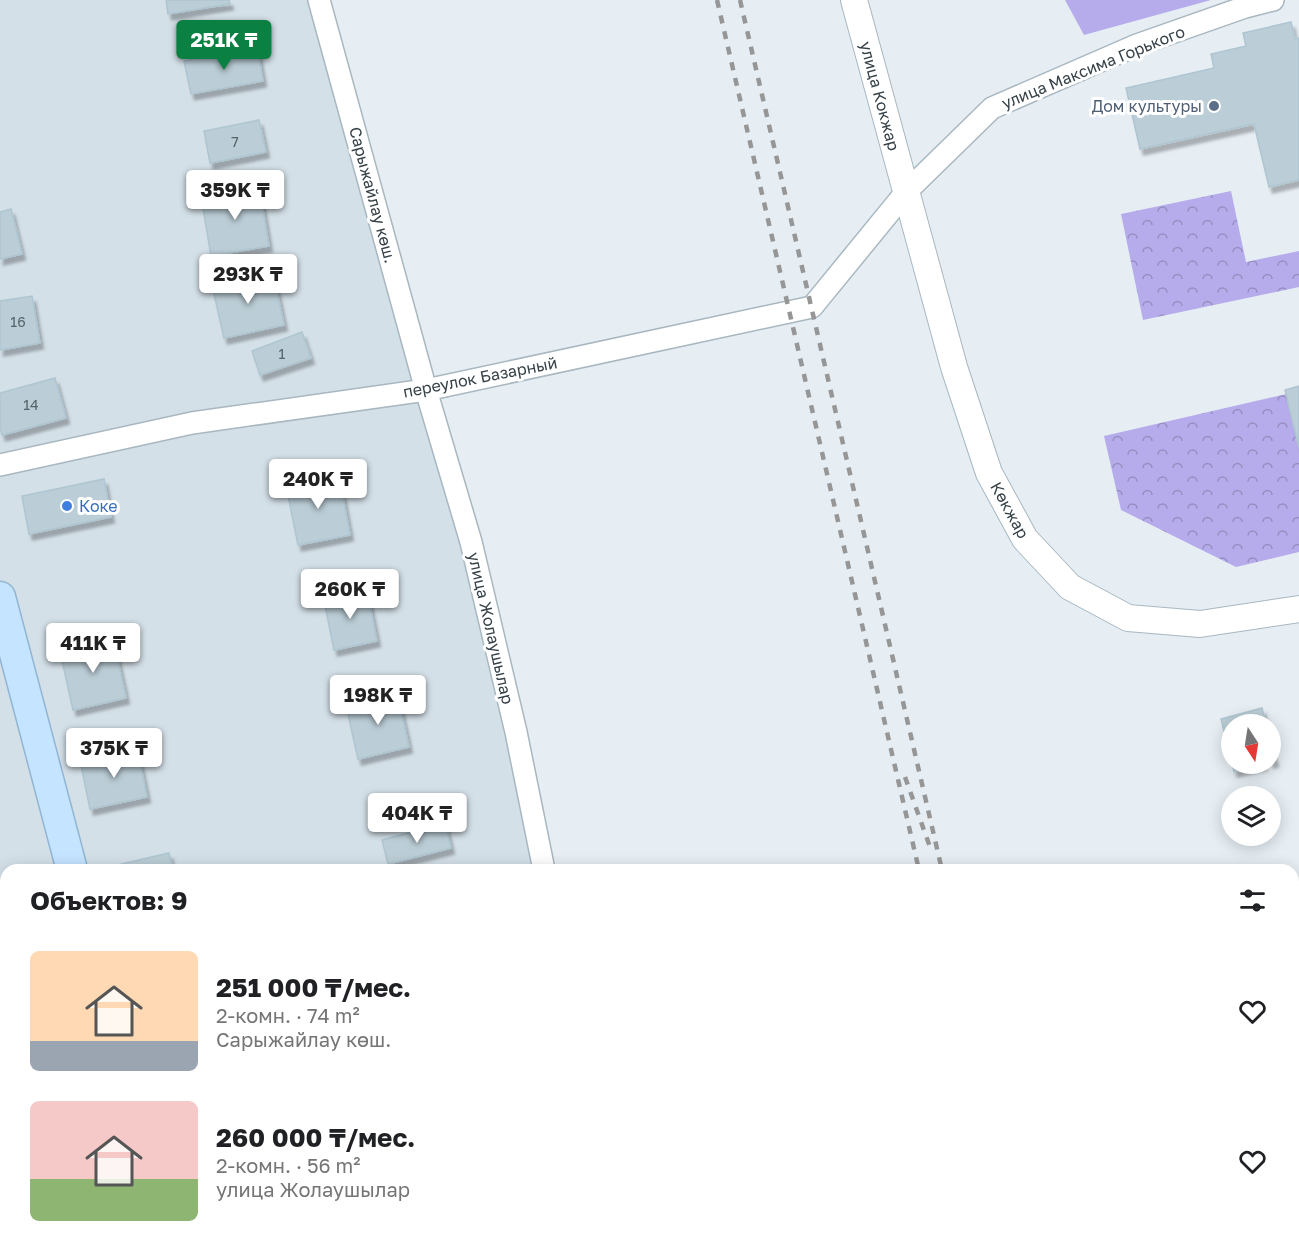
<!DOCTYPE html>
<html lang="ru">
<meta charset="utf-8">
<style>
body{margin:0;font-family:"Golos Text",sans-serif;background:#f2f2f2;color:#202124;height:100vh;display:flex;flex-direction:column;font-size:22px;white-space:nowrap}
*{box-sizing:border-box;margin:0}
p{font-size:20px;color:#757577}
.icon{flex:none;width:33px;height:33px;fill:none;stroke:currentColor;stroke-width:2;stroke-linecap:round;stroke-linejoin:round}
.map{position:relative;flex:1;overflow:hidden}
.sheet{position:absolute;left:0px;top:864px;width:1299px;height:386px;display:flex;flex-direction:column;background:#fff;border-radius:18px 18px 0 0;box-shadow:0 3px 15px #0003}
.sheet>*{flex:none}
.needle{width:39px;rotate:168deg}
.buttons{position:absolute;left:1221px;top:714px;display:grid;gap:12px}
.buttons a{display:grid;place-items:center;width:60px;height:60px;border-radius:50%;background:#fff;box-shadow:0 3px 15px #0003;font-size:30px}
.price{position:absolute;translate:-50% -51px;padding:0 14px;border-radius:6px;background:#fff;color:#222;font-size:20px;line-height:39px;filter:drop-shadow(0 2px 3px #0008)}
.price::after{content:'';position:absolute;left:50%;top:36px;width:18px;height:14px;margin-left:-9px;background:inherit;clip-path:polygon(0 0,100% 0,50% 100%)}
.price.active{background:#0b8043;color:#fff}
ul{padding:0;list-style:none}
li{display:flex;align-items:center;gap:18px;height:150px;padding:0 30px}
li span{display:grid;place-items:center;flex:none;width:168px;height:120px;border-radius:9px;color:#555}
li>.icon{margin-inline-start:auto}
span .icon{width:72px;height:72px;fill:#fffc;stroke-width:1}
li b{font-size:26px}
h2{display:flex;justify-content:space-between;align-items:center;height:72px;padding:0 30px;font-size:26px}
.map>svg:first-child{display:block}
</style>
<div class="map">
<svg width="1299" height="1249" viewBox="0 0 1299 1249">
<defs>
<pattern id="forest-crowns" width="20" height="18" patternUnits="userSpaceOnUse" patternTransform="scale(1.5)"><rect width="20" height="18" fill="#b6aceb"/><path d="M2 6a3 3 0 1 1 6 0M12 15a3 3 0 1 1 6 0" fill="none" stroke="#958ec0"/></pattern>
<filter id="shadow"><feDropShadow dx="3.5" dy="6" stdDeviation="1.5" flood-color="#0004"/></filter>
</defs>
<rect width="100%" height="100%" fill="#e6eef4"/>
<!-- residential -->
<path fill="#d4e0e8" d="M0 0H319L426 390 544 870H6V1244H884L885 1249H0Z"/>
<!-- green -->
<path fill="#b6aceb" d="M1065 0H1211L1084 35Z"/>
<!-- forest -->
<path fill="url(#forest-crowns)" d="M1231 191 1246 262 1299 251V287L1143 320 1121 214Z
M1299 391V552L1236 567 1121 510 1104 436Z"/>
<!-- building -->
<path fill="#bbcdd6" stroke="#aec6d1" stroke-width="1.5" filter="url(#shadow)" d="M166 0H229L230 4 168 14Z
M1291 22 1295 39 1299 38V180L1269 187 1254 124 1140 149 1126 88 1214 68 1211 54 1246 46 1243 33Z
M257 47 263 81 191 94 184 61Z
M259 120 266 152 210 163 204 131Z
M259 186 269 246 211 256 201 196Z
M11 209 22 254 0 259V212Z
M273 272 284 325 224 338 212 285Z
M32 296 40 343 0 350V301Z
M302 332 311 358 260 375 252 351Z
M55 378 66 418 2 435 0 428V393Z
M1299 386V448L1285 390Z
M339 476 350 535 298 545 286 485Z
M104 479 111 517 29 534 22 496Z
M367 591 377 641 334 650 324 600Z
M113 639 126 698 73 710 60 651Z
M397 693 409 747 358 759 346 705Z
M1262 708 1266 724H1232V762L1221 719Z
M1270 743 1275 761 1270 762Z
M137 748 147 797 90 809 80 760Z
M1232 764H1265L1234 771Z
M445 823 451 848 388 864 382 840Z
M169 853 173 870H118L117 865Z
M0 1037 6 1066 0 1068Z
M6 1135V1244H54L55 1249H0V1136Z"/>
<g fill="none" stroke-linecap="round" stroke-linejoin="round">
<defs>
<path id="minor" d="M319 0 426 390 471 542 516 732 544 870
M0 465 192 423 426 390 812 307 906 192 992 108 1137 45 1245 7 1273 0
M621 1244 622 1249"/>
<path id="tertiary" d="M854 0 954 367 989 473 1025 539 1070 587 1128 618 1200 624 1299 609"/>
<path id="secondary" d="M0 597 72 870
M164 1244 166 1249"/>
</defs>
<!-- minor casing -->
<use href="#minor" stroke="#a8b7c0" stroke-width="24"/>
<!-- tertiary casing -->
<use href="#tertiary" stroke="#a8b7c0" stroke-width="28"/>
<!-- secondary casing -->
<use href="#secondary" stroke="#91b5d3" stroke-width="33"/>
<!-- minor -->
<use href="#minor" stroke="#fff" stroke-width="21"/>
<!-- tertiary -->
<use href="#tertiary" stroke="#fff" stroke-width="26"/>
<!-- secondary -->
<use href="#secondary" stroke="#c5e4ff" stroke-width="30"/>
<!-- rail -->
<path stroke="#969696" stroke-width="4.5" stroke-dasharray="8 8" stroke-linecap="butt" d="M717 0 919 870
M740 0 942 870
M905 777 930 847
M1005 1244 1007 1249
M1029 1244 1030 1249
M1072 1244 1074 1249"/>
</g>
<!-- markers -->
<circle fill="#5c6f8a" stroke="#fff" stroke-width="2" cx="1214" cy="106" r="6"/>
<circle fill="#3f7fe0" stroke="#fff" stroke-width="2" cx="67" cy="506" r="6"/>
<g text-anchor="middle" stroke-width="6" stroke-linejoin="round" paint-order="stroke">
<!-- number labels -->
<g font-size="14" fill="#56646b">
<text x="235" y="147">7</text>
<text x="18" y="327">16</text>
<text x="282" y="359">1</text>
<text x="31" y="410">14</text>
</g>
<!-- street labels -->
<g font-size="16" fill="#354147" stroke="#fff">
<text transform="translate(1093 67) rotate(-22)" y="6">улица Максима Горького</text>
<text transform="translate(880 96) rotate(75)" y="6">улица Кокжар</text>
<text transform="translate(373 195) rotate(75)" y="6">Сарыжайлау көш.</text>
<text transform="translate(480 377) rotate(-11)" y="6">переулок Базарный</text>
<text transform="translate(1010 510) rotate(61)" y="6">Көкжар</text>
<text transform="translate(491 628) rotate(77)" y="6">улица Жолаушылар</text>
</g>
<!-- service labels -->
<g font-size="16" fill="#4e5e75" stroke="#fff" text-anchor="end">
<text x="1202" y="112">Дом культуры</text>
</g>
<!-- shop labels -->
<g font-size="16" fill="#366cbe" stroke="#fff" text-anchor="start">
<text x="79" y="512">Коке</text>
</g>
</g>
</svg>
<div class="buttons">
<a><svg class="needle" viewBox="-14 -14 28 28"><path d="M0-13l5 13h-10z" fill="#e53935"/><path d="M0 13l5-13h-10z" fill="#757577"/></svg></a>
<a><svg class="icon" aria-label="layers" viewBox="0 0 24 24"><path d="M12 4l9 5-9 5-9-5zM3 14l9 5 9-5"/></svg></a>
</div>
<b class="price active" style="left:224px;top:71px">251K ₸</b>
<b class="price" style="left:235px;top:221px">359K ₸</b>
<b class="price" style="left:248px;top:305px">293K ₸</b>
<b class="price" style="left:318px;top:510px">240K ₸</b>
<b class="price" style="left:350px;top:620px">260K ₸</b>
<b class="price" style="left:93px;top:674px">411K ₸</b>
<b class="price" style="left:378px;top:726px">198K ₸</b>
<b class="price" style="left:114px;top:779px">375K ₸</b>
<b class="price" style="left:417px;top:844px">404K ₸</b>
<section class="sheet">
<h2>Объектов: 9<svg class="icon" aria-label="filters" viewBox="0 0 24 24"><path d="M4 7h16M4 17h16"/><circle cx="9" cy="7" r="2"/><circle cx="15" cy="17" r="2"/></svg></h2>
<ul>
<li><span style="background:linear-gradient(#ffd9b3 75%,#9aa5b1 0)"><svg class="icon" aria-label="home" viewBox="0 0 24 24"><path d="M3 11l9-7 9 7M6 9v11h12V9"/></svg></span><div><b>251 000 ₸/мес.</b><p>2-комн. · 74 m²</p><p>Сарыжайлау көш.</p></div><svg class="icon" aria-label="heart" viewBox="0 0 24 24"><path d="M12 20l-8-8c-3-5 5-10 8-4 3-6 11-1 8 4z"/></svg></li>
<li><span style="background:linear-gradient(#f6c9c9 65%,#8fb573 0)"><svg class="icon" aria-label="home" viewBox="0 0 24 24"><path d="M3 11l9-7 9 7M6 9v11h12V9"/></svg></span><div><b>260 000 ₸/мес.</b><p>2-комн. · 56 m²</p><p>улица Жолаушылар</p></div><svg class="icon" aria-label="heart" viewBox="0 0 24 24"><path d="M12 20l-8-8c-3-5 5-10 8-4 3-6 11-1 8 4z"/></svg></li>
</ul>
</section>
</div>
